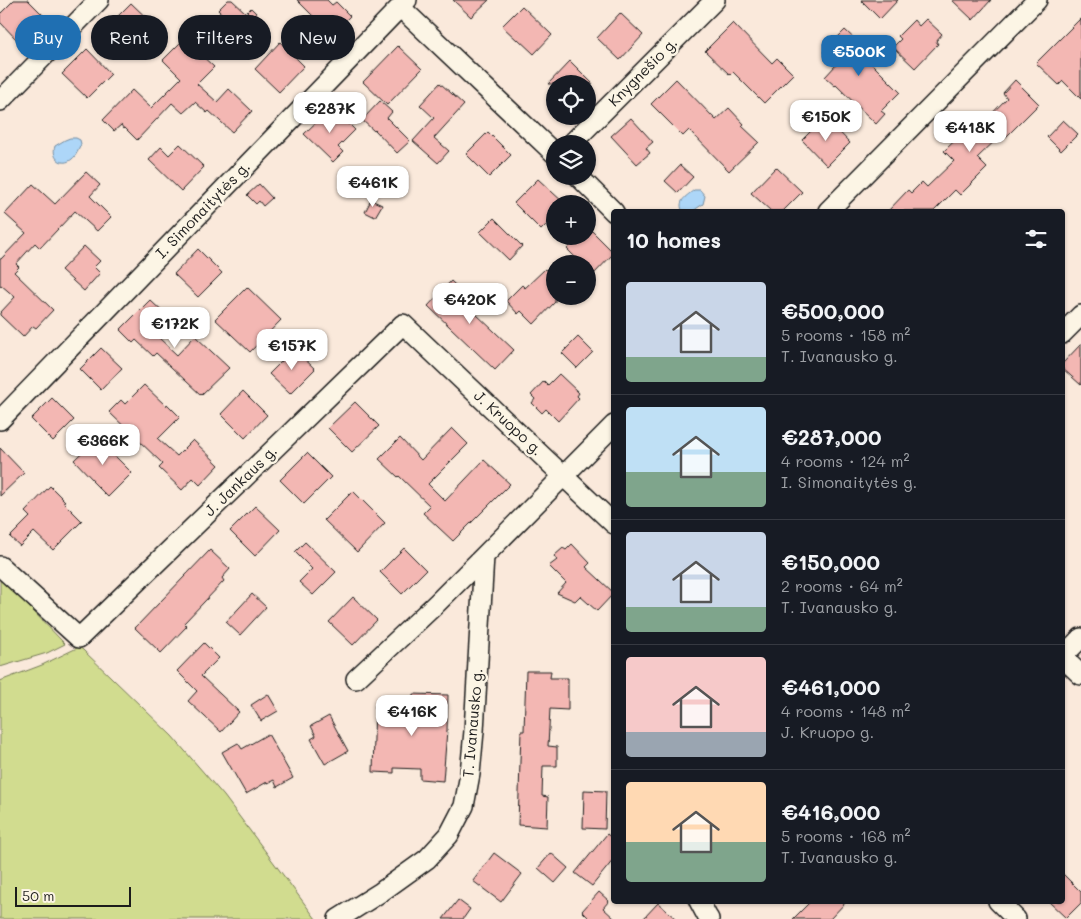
<!DOCTYPE html>
<meta charset="utf-8">
<style>
body{margin:0;font-family:Mali,sans-serif;background:#20242c;color:#f1f3f6;height:100vh;display:flex;flex-direction:column;font-size:19px;white-space:nowrap}
*{box-sizing:border-box;margin:0}
p{font-size:16px;color:#9ea1a6}
.icon{flex:none;width:28px;height:28px;fill:none;stroke:currentColor;stroke-width:2;stroke-linecap:round;stroke-linejoin:round}
.map{position:relative;flex:1;overflow:hidden}
.panel{position:absolute;left:611px;top:209px;width:454px;height:695px;display:flex;flex-direction:column;background:#171b24;border-radius:5px;box-shadow:0 1px 4px #0004}
.panel>*{flex:none}
.hud{position:absolute;left:15px;top:15px;width:475px;height:45px;display:flex;gap:10px}
.tools{position:absolute;left:546px;top:75px;display:grid;gap:10px}
.tools a{display:grid;place-items:center;width:50px;height:50px;border-radius:50%;background:#171b24;box-shadow:0 1px 4px #0004;font-size:25px}
.scale{position:absolute;left:15px;bottom:12px;width:116px;box-sizing:border-box;padding-left:5px;border:2px solid #1c1c1c;border-top:0;font-size:14px;line-height:18px;white-space:nowrap;color:#1c1c1c;-webkit-text-stroke:4px #fcf5e5;paint-order:stroke}
.price{position:absolute;translate:-50% -42px;padding:0 11px;border-radius:10px;background:#fff;color:#222;font-size:16px;line-height:32px;filter:drop-shadow(0 1px 2px #0008)}
.price::after{content:'';position:absolute;left:50%;top:30px;width:15px;height:11px;margin-left:-8px;background:inherit;clip-path:polygon(0 0,100% 0,50% 100%)}
.price.active{background:#1f6fb2;color:#fff}
ul{padding:0;list-style:none}
li{display:flex;align-items:center;gap:15px;height:125px;padding:0 15px}
li+li{border-top:1px solid #363941}
li span{display:grid;place-items:center;flex:none;width:140px;height:100px;border-radius:5px;color:#555}
li>.icon{margin-inline-start:auto}
span .icon{width:60px;height:60px;fill:#fffc;stroke-width:1}
li b{font-size:21px}
h2{display:flex;justify-content:space-between;align-items:center;height:60px;padding:0 15px;font-size:21px}
.chip{padding:0 18px;border-radius:22px;background:#171b24;box-shadow:0 1px 4px #0004;font-size:18px;line-height:45px}
.chip.active{background:#1f6fb2;color:#fff}
.map>svg:first-child{display:block}
</style>
<div class="map">
<svg width="1081" height="919" viewBox="0 0 1081 919">
<rect width="100%" height="100%" fill="#fae9db"/>
<filter id="ink" filterUnits="userSpaceOnUse"><feTurbulence type="fractalNoise" baseFrequency=".02" numOctaves="2"/><feDisplacementMap in="SourceGraphic" scale="10" xChannelSelector="R" yChannelSelector="G"/><feConvolveMatrix kernelMatrix="1 2 1 2 8 2 1 2 1" color-interpolation-filters="sRGB"/></filter>
<g filter="url(#ink)">
<!-- green -->
<path fill="#d1dc8f" stroke="#767c56" d="M0 577 65 644 47 653 0 667Z
M79 647 83 650 172 736 224 796 316 919H0V681L42 665Z"/>
<!-- water -->
<path fill="#add6f8" stroke="#738ca0" d="M70 138H76L80 140 81 144C79 149 76 156 72 159 63 167 51 159 55 146L65 140Z
M694 190H700L705 196 703 204 693 211 682 210C678 200 687 196 694 190Z"/>
<!-- building -->
<path fill="#f3b7b3" stroke="#1c1c1c" d="M14 0H28L43 15 17 40 0 22V14Z
M228 0H232L246 13 251 8 264 21 247 38 218 10Z
M297 0H327L332 5 336 2 350 16 328 38 313 22 316 19Z
M453 0H489L471 17Z
M861 0H898L880 19Z
M952 0H991L973 20Z
M131 3 154 25 129 50 106 28Z
M522 6 552 35 534 54 518 39 517 40 502 26Z
M620 13 643 35 620 60 597 38Z
M1081 18V99L1063 81 1059 85 1036 63Z
M926 19 942 34 936 41 938 44 915 68 893 47 901 39 898 36 914 20 919 26Z
M733 23 772 63 777 58 793 74 764 103 733 72 730 75 705 51Z
M845 30 863 47 859 51 900 92 881 111 885 114 876 124 836 85 835 86 825 77 836 65 823 52Z
M184 39 214 67 197 84 217 102 229 89 252 111 232 132 209 111 207 113 195 102 183 113 172 103 137 140 125 128 124 129 121 125 114 131 103 120 132 90 151 108 181 78 163 60Z
M280 42 304 66 279 92 255 69Z
M398 46 422 69 387 105 363 82Z
M87 49 111 74 87 98 62 74Z
M570 61 593 84H548Z
M676 79 716 120 729 108 744 124 742 126 759 142 729 171 689 130 683 136 651 104Z
M1015 80 1039 104 1006 137 1002 134 977 158 987 168 960 195 955 190 934 211H888L908 190 911 193 922 182 927 187 954 161 944 151 971 125 976 130 1007 98 1003 93Z
M440 83 464 105 434 138 449 151 438 163 413 141 434 118 420 105Z
M380 101 392 112 387 118 410 141 397 153 375 130 374 131 362 120Z
M332 107 355 130 338 147 343 152 333 162 304 134Z
M825 117 850 143 827 166 802 140Z
M631 118 653 142 646 148 650 153 637 164 611 136Z
M1063 120 1078 134 1061 151 1047 137Z
M488 132 511 155 489 177 466 154Z
M180 144 204 167 181 191 149 160 161 147 169 155Z
M680 165 693 177 678 193 665 181Z
M776 167 802 192 783 211H771L751 193Z
M86 172 100 185 90 196 111 217 97 231 75 211 40 248 35 243 16 264 19 267 14 272 53 310 36 328 33 326 23 337 0 315V313L15 297 1 285 0 287V259H1L26 233 5 214 33 184 55 204Z
M538 179 564 203 555 204V216L541 230 514 203Z
M259 184 272 198 263 206 259 201 256 204 247 195Z
M371 200 382 205 375 217 365 212Z
M494 218 522 246 509 260 480 232Z
M588 227 614 253 593 275 588 269V264H582L567 249 580 236H588Z
M84 246 100 261 94 267 100 273 84 291 61 270Z
M198 249 222 273 198 297 174 274Z
M545 269 555 279V302L534 324 521 311 518 314 506 301 522 285 525 288Z
M451 281 479 308 475 313 514 350 495 370 428 306Z
M247 287 281 320 250 352 215 319Z
M150 300 170 319 162 327 165 330 158 337 177 355 195 336 229 368 201 395 156 353 153 356 136 340 133 343 120 330Z
M578 337 593 352 577 368 562 353Z
M1081 344V385L1062 368V364Z
M101 348 122 368 101 390 80 369Z
M294 349 315 369 290 394 269 374Z
M559 374 579 393 577 396 579 398 558 421 546 409 542 413 532 403 535 399 531 395 544 381 548 385Z
M144 385 166 406 167 404 180 417 158 439 177 456 193 440 219 465 200 485 193 478 182 490 159 468 163 464 109 412 121 400 125 404Z
M243 391 267 415 245 438 221 414Z
M52 398 74 420 53 441 31 419Z
M355 402 379 426 352 452 328 428Z
M452 428 468 444 428 484 445 501 484 460 510 484 453 541 423 513 430 506 399 476 398 477 379 459 400 438 421 460Z
M100 435 116 451 113 454 132 473 108 497 92 481 93 480 74 460Z
M0 448 24 473 0 496Z
M307 453 331 477 304 504 280 480Z
M50 486 65 501 63 502 82 521 53 550 34 532 20 546 10 537 30 517 25 512Z
M353 491 385 523 357 552 324 520Z
M255 506 280 530 255 556 230 531Z
M305 542 336 572 313 595 299 582 312 569 295 552Z
M572 544 590 563 586 567 614 593 597 611 580 596 575 601 557 593 566 583 549 566 557 560 554 556 563 548 566 550Z
M404 548 426 570 402 594 380 572Z
M210 550 230 569 222 578 224 581 184 623 187 626 161 653 135 628Z
M252 594 266 607 240 635 226 622Z
M353 597 377 620 353 645 329 622Z
M204 643 219 658 201 676 239 712 221 732 188 701 197 691 177 671Z
M526 671H551L550 678H568V710L550 709 548 746 557 747V766H543L542 796 548 797 547 827 518 825 521 731H524Z
M268 694 278 711 261 721 251 705Z
M413 694 448 695 447 730 443 781 420 779V769L394 768V773L373 772 375 705 412 707Z
M329 716 348 751 325 764 311 739 316 736 311 726Z
M268 734 293 778 277 787 274 780 268 783 267 782 246 794 222 752 238 743 242 749Z
M584 790 606 791 605 829 583 828Z
M607 834 614 840V859L592 886 575 873Z
M494 853 522 874 501 902 473 881Z
M551 853 568 868 555 883 538 868Z
M1062 873 1081 892V903L1066 918 1048 901H1062Z
M599 892 609 901 603 908 615 919H590L582 911Z
M458 900 470 909 463 919H443Z
M811 901H847L830 919H793Z
M658 903 676 919H643Z"/>
<g fill="none" stroke-linecap="round" stroke-linejoin="round">
<defs>
<path id="street" d="M400 7 555 154
M0 101 99 0
M571 144 715 0
M578 176 614 212
M828 211 1037 0
M1062 334 1081 315
M0 420 407 0
M0 566 79 638 403 324 614 524
M1081 638 1062 657 1081 675
M356 679 437 603 484 556
M699 901 707 916 709 919
M998 901 1016 919
M338 919 381 892 427 859 449 835 464 806 470 774 474 731 484 556 614 425"/>
</defs>
<!-- street casing -->
<use href="#street" stroke="#1c1c1c" stroke-width="22"/>
<!-- street -->
<use href="#street" stroke="#fcf5e5" stroke-width="19"/>
</g>
</g>
<g text-anchor="middle" stroke-width="5" stroke-linejoin="round" paint-order="stroke">
<!-- street labels -->
<g font-size="15" fill="#1c1c1c" stroke="#fcf5e5">
<text transform="translate(643 72) rotate(-45)" y="5">Knygnešio g.</text>
<text transform="translate(203 210) rotate(-46)" y="5">I. Simonaitytės g.</text>
<text transform="translate(508 423) rotate(43)" y="5">J. Kruopo g.</text>
<text transform="translate(241 481) rotate(-44)" y="5">J. Jankaus g.</text>
<text transform="translate(473 723) rotate(-85)" y="5">T. Ivanausko g.</text>
</g>
</g>
</svg>
<div class="tools">
<a><svg class="icon" aria-label="locate" viewBox="0 0 24 24"><circle cx="12" cy="12" r="6"/><path d="M12 2v4M12 18v4M2 12h4M18 12h4"/></svg></a>
<a><svg class="icon" aria-label="layers" viewBox="0 0 24 24"><path d="M12 4l9 5-9 5-9-5zM3 14l9 5 9-5"/></svg></a>
<a>+</a>
<a>−</a>
</div>
<div class="scale">50 m</div>
<b class="price active" style="left:859px;top:77px">€500K</b>
<b class="price" style="left:330px;top:134px">€287K</b>
<b class="price" style="left:826px;top:142px">€150K</b>
<b class="price" style="left:970px;top:153px">€418K</b>
<b class="price" style="left:373px;top:208px">€461K</b>
<b class="price" style="left:470px;top:325px">€420K</b>
<b class="price" style="left:175px;top:349px">€172K</b>
<b class="price" style="left:292px;top:371px">€157K</b>
<b class="price" style="left:103px;top:466px">€366K</b>
<b class="price" style="left:412px;top:737px">€416K</b>
<div class="hud">
<a class="chip active">Buy</a>
<a class="chip">Rent</a>
<a class="chip">Filters</a>
<a class="chip">New</a>
</div>
<section class="panel">
<h2>10 homes<svg class="icon" aria-label="filters" viewBox="0 0 24 24"><path d="M4 7h16M4 17h16"/><circle cx="9" cy="7" r="2"/><circle cx="15" cy="17" r="2"/></svg></h2>
<ul>
<li><span style="background:linear-gradient(#c9d6e8 75%,#7fa58c 0)"><svg class="icon" aria-label="home" viewBox="0 0 24 24"><path d="M3 11l9-7 9 7M6 9v11h12V9"/></svg></span><div><b>€500,000</b><p>5 rooms · 158 m²</p><p>T. Ivanausko g.</p></div></li>
<li><span style="background:linear-gradient(#bfe0f5 65%,#7fa58c 0)"><svg class="icon" aria-label="home" viewBox="0 0 24 24"><path d="M3 11l9-7 9 7M6 9v11h12V9"/></svg></span><div><b>€287,000</b><p>4 rooms · 124 m²</p><p>I. Simonaitytės g.</p></div></li>
<li><span style="background:linear-gradient(#c9d6e8 75%,#7fa58c 0)"><svg class="icon" aria-label="home" viewBox="0 0 24 24"><path d="M3 11l9-7 9 7M6 9v11h12V9"/></svg></span><div><b>€150,000</b><p>2 rooms · 64 m²</p><p>T. Ivanausko g.</p></div></li>
<li><span style="background:linear-gradient(#f6c9c9 75%,#9aa5b1 0)"><svg class="icon" aria-label="home" viewBox="0 0 24 24"><path d="M3 11l9-7 9 7M6 9v11h12V9"/></svg></span><div><b>€461,000</b><p>4 rooms · 148 m²</p><p>J. Kruopo g.</p></div></li>
<li><span style="background:linear-gradient(#ffd9b3 60%,#7fa58c 0)"><svg class="icon" aria-label="home" viewBox="0 0 24 24"><path d="M3 11l9-7 9 7M6 9v11h12V9"/></svg></span><div><b>€416,000</b><p>5 rooms · 168 m²</p><p>T. Ivanausko g.</p></div></li>
</ul>
</section>
</div>
